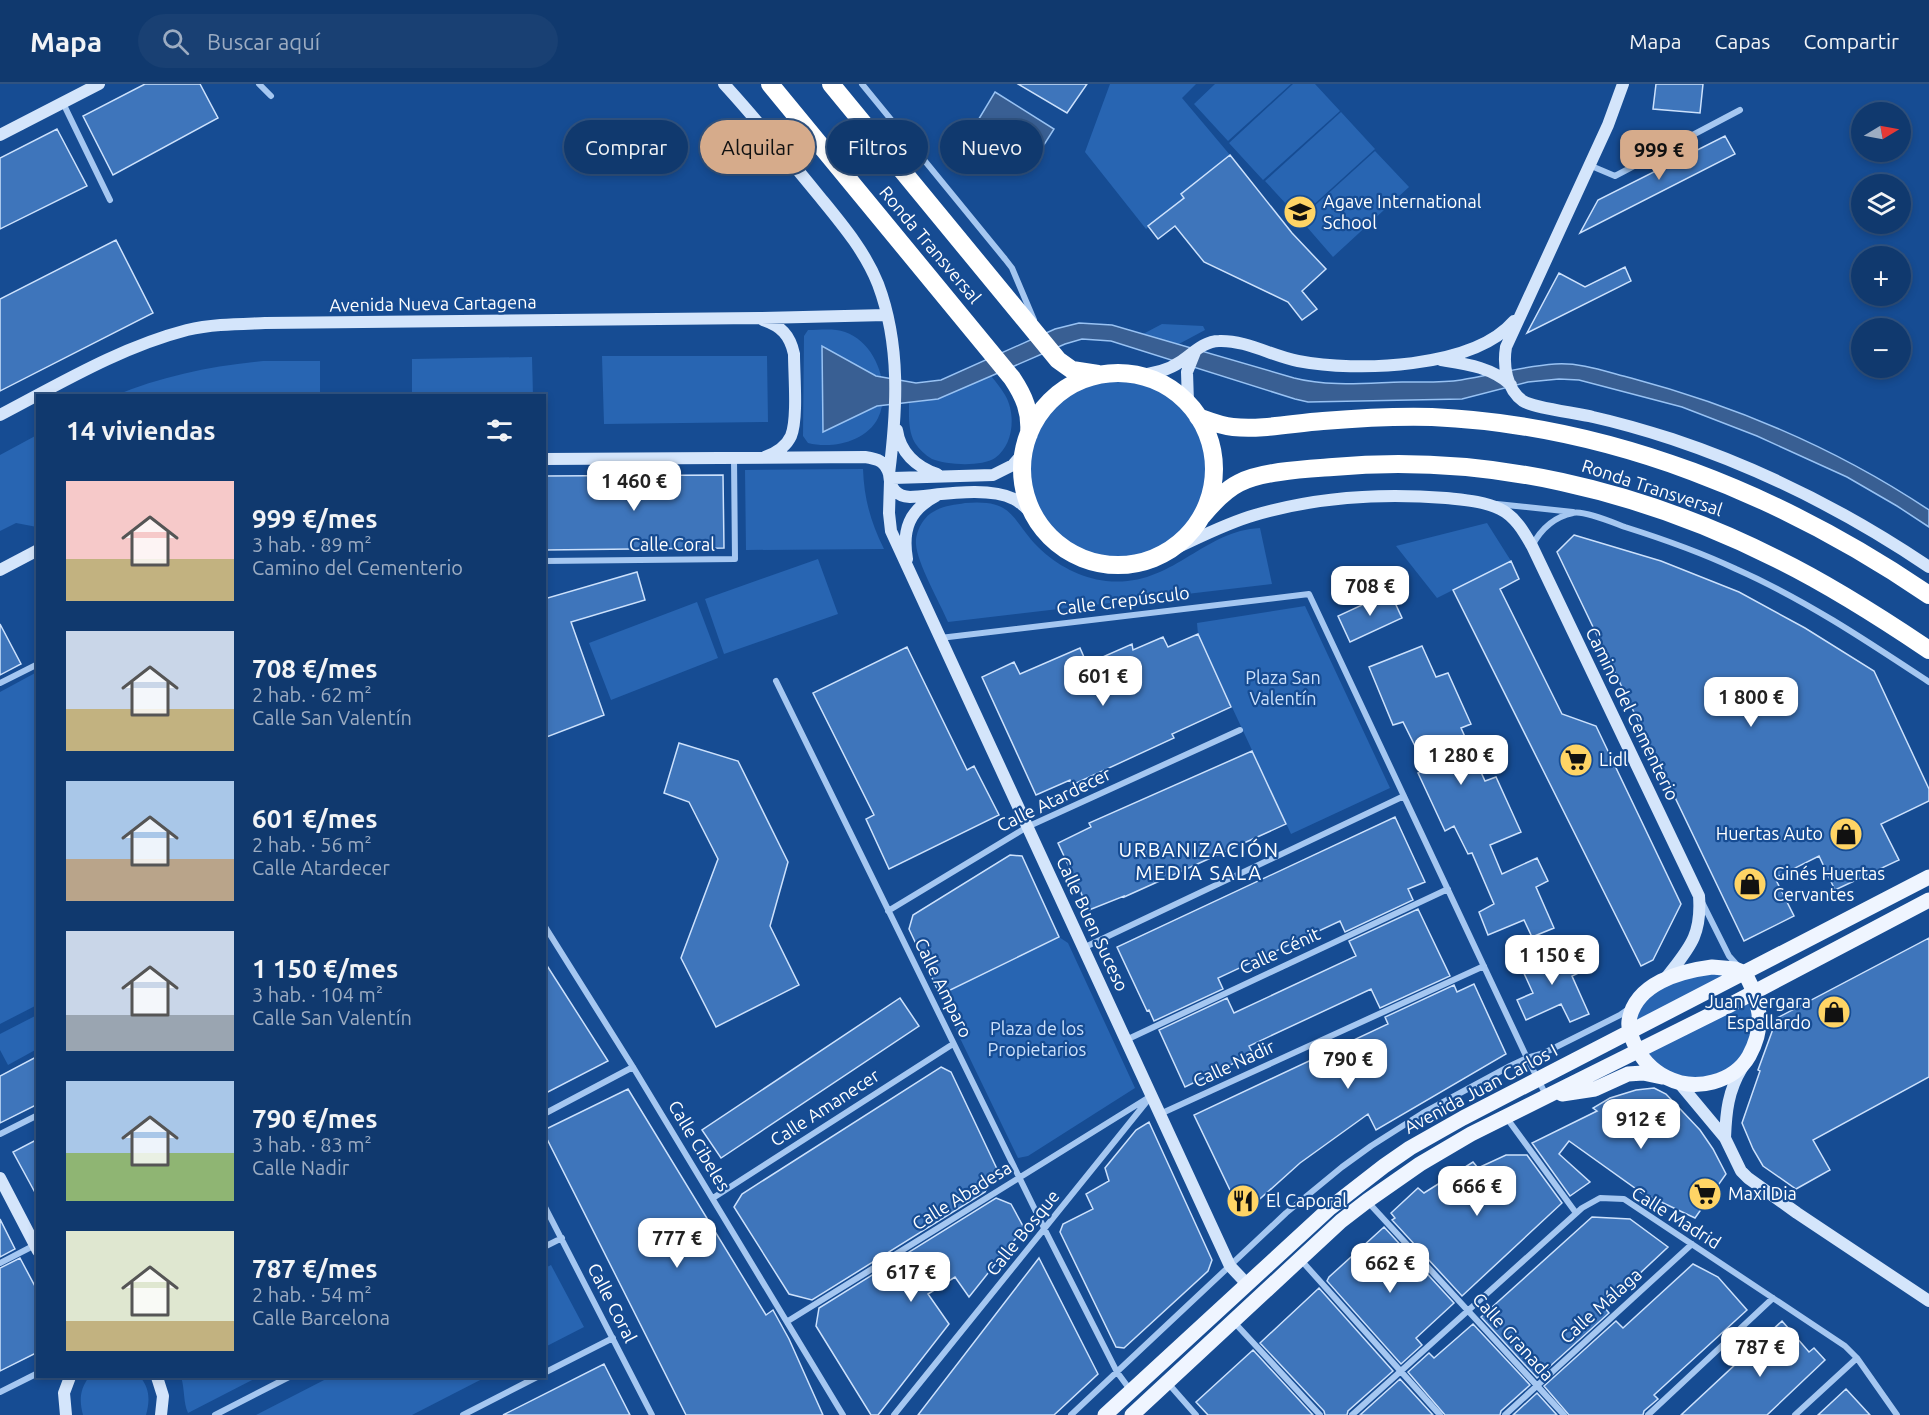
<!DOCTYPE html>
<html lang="es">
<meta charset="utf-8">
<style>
body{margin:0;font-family:Ubuntu,sans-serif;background:#194073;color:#f1f3f6;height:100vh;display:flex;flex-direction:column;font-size:22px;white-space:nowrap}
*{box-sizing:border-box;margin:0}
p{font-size:20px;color:#9cacc2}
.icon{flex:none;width:33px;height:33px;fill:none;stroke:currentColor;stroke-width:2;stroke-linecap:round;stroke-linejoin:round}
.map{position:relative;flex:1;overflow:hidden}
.side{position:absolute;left:36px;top:310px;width:510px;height:984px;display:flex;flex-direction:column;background:#10396e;border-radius:0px;box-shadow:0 3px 9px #0003,0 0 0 2px #305381}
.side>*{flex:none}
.top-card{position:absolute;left:564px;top:36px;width:570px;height:54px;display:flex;gap:12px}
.needle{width:39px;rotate:80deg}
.tools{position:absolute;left:1851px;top:18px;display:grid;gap:12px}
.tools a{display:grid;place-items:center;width:60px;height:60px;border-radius:50%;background:#10396e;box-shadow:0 3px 9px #0003,0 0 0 2px #305381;font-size:30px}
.price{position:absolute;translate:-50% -51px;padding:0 14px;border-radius:12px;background:#fff;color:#222;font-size:20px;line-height:39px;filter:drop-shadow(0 2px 3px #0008)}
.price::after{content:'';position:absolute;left:50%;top:36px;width:18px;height:14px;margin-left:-9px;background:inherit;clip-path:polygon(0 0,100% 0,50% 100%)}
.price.current{background:#d6ab8b;color:#111}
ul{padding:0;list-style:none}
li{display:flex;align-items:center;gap:18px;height:150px;padding:0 30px}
li span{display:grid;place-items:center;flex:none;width:168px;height:120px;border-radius:0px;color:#555}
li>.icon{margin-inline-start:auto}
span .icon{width:72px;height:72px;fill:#fffc;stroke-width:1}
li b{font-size:26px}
h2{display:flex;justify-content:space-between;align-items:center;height:72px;padding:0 30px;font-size:26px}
.chip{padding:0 21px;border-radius:27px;background:#10396e;box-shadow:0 3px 9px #0003,0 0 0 2px #305381;font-size:21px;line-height:54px}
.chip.current{background:#d6ab8b;color:#111}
header{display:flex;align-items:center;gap:36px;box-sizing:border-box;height:84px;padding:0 30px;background:#10396e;border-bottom:2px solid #305381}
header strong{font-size:28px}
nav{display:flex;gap:33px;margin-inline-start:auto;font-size:21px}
.search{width:420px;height:54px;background:#194073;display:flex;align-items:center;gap:15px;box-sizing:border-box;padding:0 21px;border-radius:33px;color:#9cacc2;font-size:22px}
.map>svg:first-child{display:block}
</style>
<header>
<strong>Mapa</strong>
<div class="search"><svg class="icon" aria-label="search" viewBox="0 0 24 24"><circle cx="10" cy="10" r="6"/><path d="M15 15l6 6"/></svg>Buscar aquí</div>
<nav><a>Mapa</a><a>Capas</a><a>Compartir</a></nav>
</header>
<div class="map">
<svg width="1929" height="1331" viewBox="0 0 1929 1331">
<rect width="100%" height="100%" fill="#164c93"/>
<!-- green -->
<path fill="#2865b2" d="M1110 0H1196L1182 14 1230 71 1184 114 1146 145 1085 68Z
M1215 0H1291L1228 57 1194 20Z
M1293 0H1315L1340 27 1263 96 1229 59Z
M1341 28 1375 65 1299 134 1265 97Z
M1375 67 1409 103 1333 173 1300 135Z
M1162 240 1203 242 1205 246 1177 261 1143 250Z
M808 246C820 246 834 244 845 248 877 259 892 305 878 334 866 358 832 365 808 359L803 352 804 252Z
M602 272H767L768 338 604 340Z
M532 273 533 312H412V275Z
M263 277H320V312H114C162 292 211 282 263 277Z
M1022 385a96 96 0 1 1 192 0a96 96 0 1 1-192 0Z
M991 292C996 298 1001 304 1005 311 1016 329 1014 361 995 374 982 383 946 381 932 375 925 371 919 365 915 359 908 347 909 332 909 319L938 315Z
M37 351V443L16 439 0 447V371Z
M863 385C864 415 871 439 884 465L746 466 745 386Z
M965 419C1014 415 1010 434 1038 463 1056 481 1081 494 1106 497 1172 504 1201 447 1260 444L1272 500 948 538C940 519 917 479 916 460 915 449 923 433 933 428 942 422 954 421 965 419Z
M1487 439 1511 477 1437 514 1396 462Z
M818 475 838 530 724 570 705 515Z
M697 518 718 574 611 616 589 559Z
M1305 522 1390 704 1291 750 1198 550 1197 539Z
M37 588V921L0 940V608Z
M1059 853 1068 859 1135 1004 1028 1072 1018 1074 943 919 940 911Z
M1735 885 1630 949 1632 928 1655 901Z
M1755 908 1758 919 1745 978 1688 1001 1638 968Z
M37 931V965L8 981 0 966V950Z
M551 1181 584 1243 545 1263V1184Z
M89 1293H140C150 1304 150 1317 146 1331H83C79 1316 80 1305 89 1293Z
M181 1293H258L188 1329C183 1318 185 1305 181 1293Z
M330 1293H486L412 1331H256Z"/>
<!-- water -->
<path fill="#395f93" stroke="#98c2f3" stroke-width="1.5" d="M995 8 1054 45 1035 75 977 38Z
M1079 239 1112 241 1294 294C1329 303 1366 299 1402 298 1421 298 1442 299 1461 296 1492 291 1524 282 1555 280 1580 278 1607 288 1631 294 1736 322 1839 366 1929 426V443L1897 422 1847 393 1757 352 1682 323 1579 296 1559 295 1528 298 1462 315 1308 318 1295 315 1111 257 1082 255 1065 260 938 315 877 322 823 348 822 262 876 292 916 299 941 296 1055 245Z"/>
<!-- building -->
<path fill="#3e75bb" stroke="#cce1fc" stroke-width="1.5" d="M145 0H200L218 34 113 91 83 32Z
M1018 0H1087L1067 29Z
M1656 0H1703L1700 29 1653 25Z
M57 45 87 102 0 145V74Z
M1725 52 1735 70 1580 149 1598 116Z
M1230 71 1292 149 1326 185 1302 207 1317 225 1302 236 1288 218 1204 178 1175 142 1158 155 1148 142 1184 114 1181 110Z
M116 156 153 229 0 307V215Z
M1625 183 1631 197 1527 249 1559 189 1585 203Z
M723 391 724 464 544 466V392Z
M1574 451 1661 477 1739 508 1805 544 1874 587 1929 705V717L1881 740 1899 776 1835 806 1819 772 1775 794 1794 832 1744 857 1557 468Z
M1511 477 1519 495 1500 505 1562 630 1596 642 1681 820 1653 876 1641 882 1453 506Z
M637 488 645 516 571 538 604 631 544 654V515Z
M1390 508 1402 534 1350 558 1338 532Z
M0 540 21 580 0 591Z
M1198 550 1231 623 1172 650 1174 654 1072 701 1070 696 1036 711 982 593 1014 578 1020 590 1080 564 1087 580 1132 560 1133 566 1163 553 1168 563Z
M1422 562 1436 593 1448 589 1471 640 1461 644 1485 697 1496 693 1521 748 1490 761 1502 790 1537 774 1548 797 1536 803 1554 844 1532 853 1524 836 1488 851 1479 828 1494 820 1472 769 1468 770 1454 742 1445 747 1418 689 1427 686 1403 638 1393 641 1369 583Z
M907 563 967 686 974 682 999 731 889 785 866 735 874 731 813 609Z
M679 659 738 677 788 778 770 842 799 901 716 943 681 874 718 775 689 718 664 709Z
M1252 667 1286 740 1124 813V812L1089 826 1058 759 1091 743 1089 739Z
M1395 733 1425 798 1408 805 1413 816 1345 848 1340 837 1218 894 1223 905 1154 937 1149 926 1147 927 1117 863Z
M1010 771 1022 772 1059 853 940 911 909 845 913 831Z
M1418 825 1450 892 1380 924 1371 905 1249 962 1253 970 1185 1003 1159 946 1227 914 1234 929 1356 872 1349 857Z
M1929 854V993L1813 1056 1830 1086 1796 1105 1763 1082 1753 1065 1742 1039 1760 987 1758 986 1777 934Z
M1537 865 1545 882 1574 868 1583 887 1572 892 1589 930 1570 938 1561 920 1526 936 1517 916 1533 909 1517 874Z
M544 877 608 977 544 1010Z
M1474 900 1506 970 1376 1046 1368 1030 1300 1079 1242 1131 1194 1031 1388 940 1385 933 1454 901 1457 908Z
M900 914 919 942 721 1074 702 1046Z
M38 972V1020L0 1039V992Z
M941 983 951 988 997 1085 985 1108 812 1216 789 1210 734 1123 742 1110Z
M1654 1004 1666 1010 1700 1046 1713 1065 1726 1090 1695 1134 1642 1109 1569 1057 1559 1070 1590 1098 1570 1112 1532 1059 1597 1027 1593 1024 1610 1014 1636 1006Z
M628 1005 766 1231 773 1226 789 1255 823 1331H686L544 1049V1046Z
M1149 1038 1212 1176 1208 1187 1124 1264 1116 1263 1060 1148 1063 1140 1093 1125 1086 1110 1109 1097 1105 1084 1136 1046Z
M38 1055V1114L13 1068Z
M1506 1071H1527L1562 1119 1462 1212 1392 1136 1395 1134 1391 1129 1418 1104 1424 1109 1473 1078 1478 1084Z
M996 1114 1011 1120 1024 1144 969 1213 955 1193 928 1210 949 1240 878 1331H871L816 1242 819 1224Z
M1592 1133 1630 1135 1668 1163 1604 1223 1609 1229 1537 1294 1481 1233Z
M0 1135 15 1165 0 1173Z
M1384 1143 1454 1219 1416 1254 1422 1261 1401 1280 1327 1197 1329 1193Z
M20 1174 38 1208V1268L0 1287V1184Z
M1039 1174 1098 1290 1054 1331H918Z
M1693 1180 1718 1193 1747 1226 1654 1311 1658 1315 1644 1327 1643 1331H1569L1544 1302 1616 1237 1623 1244Z
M1319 1204 1393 1287 1348 1327 1347 1331H1325L1324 1327 1260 1259Z
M1782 1237 1809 1268 1814 1264 1825 1276 1767 1331H1681Z
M1473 1240 1530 1301 1501 1327 1500 1331H1445L1408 1288 1429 1269 1434 1274Z
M1253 1266 1313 1331H1208L1196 1318Z
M604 1280 630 1331H503Z
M1400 1295 1433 1331H1360Z
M1846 1305 1870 1331H1818Z
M1537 1309 1557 1331H1513Z"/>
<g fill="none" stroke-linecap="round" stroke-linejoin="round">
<!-- street -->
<path stroke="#a5c7f1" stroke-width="6" d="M259 0 271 12
M862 0 1005 175 1012 184 1034 236
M63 19 110 116
M1589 81 1615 92 1740 26
M1497 420 1573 428
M1532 462C1541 445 1553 433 1573 429 1583 426 1614 439 1625 443 1663 455 1700 468 1736 485 1804 515 1867 557 1929 598
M544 477 735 475 734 374
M940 554 1309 510 1527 974 1546 1011
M776 597 1045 1146 1117 1288 1131 1307
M0 599 38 580
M1702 818 1729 872 1738 882
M888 827 1027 743 1240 646
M544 841 633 983 843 1331
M1083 864 1404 712
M1126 956 1448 805
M544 1030 633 983
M1160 1030 1484 882
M1506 1033 1576 1129
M0 1050 38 1031
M713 1114 953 960
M1367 1117 1564 1331
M544 1121 652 1331
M544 1163 562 1154
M1300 1175 1440 1331
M0 1179 37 1160
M788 1237 1151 1012
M1233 1237 1320 1331
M544 1289 613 1254
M1167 1298 1196 1331
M0 1308 38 1289
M215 1331 289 1293
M463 1331 537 1293
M894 1331 1148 1016
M1071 1331 1286 1129 1342 1083 1371 1062 1423 1029 1510 982 1527 974 1544 969 1620 931 1630 924
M1352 1331 1582 1124 1600 1114 1624 1115 1845 1262 1857 1274 1897 1331
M1505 1331 1692 1160
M1648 1331 1773 1214
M1795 1331 1857 1274"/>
<!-- secondary -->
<path stroke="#d4e5fb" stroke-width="12" d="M724 0C757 36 788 74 819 112 841 139 865 167 878 200 901 261 897 326 889 390 890 404 896 412 910 413 940 411 987 402 1014 415 1025 421 1033 431 1041 441
M1623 0 1608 41 1506 263C1503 281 1506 305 1523 317 1533 324 1578 329 1593 333 1620 339 1647 347 1672 355 1765 386 1849 429 1929 483
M0 51 99 0
M763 236C781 242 790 251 794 270 794 291 798 335 791 352 786 363 776 369 765 373
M1441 276C1466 280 1491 283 1511 301
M1137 291C1152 290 1167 287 1180 278 1192 270 1204 257 1219 257 1246 256 1272 272 1298 277 1356 288 1473 285 1514 237
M1188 319 1187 288 1195 268
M0 331C61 299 121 263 187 246 213 240 239 240 265 239L759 234 886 231
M897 346C900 368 916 383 937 390
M1025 367 1013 381 993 391 893 394 890 397 889 429 891 447 1230 1182 1246 1199
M544 375 865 373C878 375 885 377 889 390
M1163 470C1193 457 1223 440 1255 431 1316 413 1384 409 1446 414 1464 416 1483 417 1500 425 1515 432 1524 448 1532 462L1699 812C1702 852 1689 864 1666 894
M907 475C902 446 909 426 936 412
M0 486 38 466
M1680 1000 1725 1054 1741 1087 1748 1094 1797 1129 1929 1217
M1725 1054C1726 1028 1728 1007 1742 984
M0 1094 38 1167
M157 1293 163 1312 161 1331
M66 1331 64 1309 70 1293"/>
<!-- primary -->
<path stroke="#eff5ff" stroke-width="15" d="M1712 883 1735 885 1745 889C1760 918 1766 941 1749 972 1741 986 1728 994 1713 998 1680 1007 1648 990 1634 959 1631 952 1628 945 1629 937 1635 899 1681 887 1712 883Z
M1562 1010 1595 1005 1628 990 1643 989 1662 993
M1105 1331 1330 1124 1384 1082 1410 1064 1463 1034 1929 793
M1132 1331 1341 1137 1367 1117 1420 1080 1471 1050 1728 922 1929 816"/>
<!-- highway -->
<path stroke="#fff" stroke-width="18" d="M770 0 1012 294C1024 312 1031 328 1029 350
M831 0 1058 276 1072 286 1098 290
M1022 385a96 96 0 1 1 192 0a96 96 0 1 1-192 0Z
M1198 333C1209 337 1221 342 1233 343 1262 346 1294 339 1323 337 1359 334 1396 332 1432 333 1611 341 1782 411 1929 511
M1202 432C1212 420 1225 406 1239 399 1262 387 1307 385 1333 383 1487 369 1640 406 1777 475 1830 501 1880 533 1929 566"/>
</g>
<!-- icons -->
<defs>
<symbol id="school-disc" viewBox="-11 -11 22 22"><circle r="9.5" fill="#ffd465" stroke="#164c93"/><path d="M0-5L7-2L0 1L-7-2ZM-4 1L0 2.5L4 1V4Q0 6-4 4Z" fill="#111"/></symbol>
<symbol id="supermarket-disc" viewBox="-11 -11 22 22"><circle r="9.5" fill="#ffd465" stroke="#164c93"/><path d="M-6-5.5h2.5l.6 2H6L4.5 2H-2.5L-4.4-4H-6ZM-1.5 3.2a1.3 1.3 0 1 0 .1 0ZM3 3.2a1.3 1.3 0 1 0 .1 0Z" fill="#111"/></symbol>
<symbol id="shop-disc" viewBox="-11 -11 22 22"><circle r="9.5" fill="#ffd465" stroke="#164c93"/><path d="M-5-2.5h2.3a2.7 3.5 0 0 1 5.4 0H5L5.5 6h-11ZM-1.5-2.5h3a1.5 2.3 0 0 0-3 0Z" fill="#111"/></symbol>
<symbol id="restaurant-disc" viewBox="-11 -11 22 22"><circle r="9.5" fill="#ffd465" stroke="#164c93"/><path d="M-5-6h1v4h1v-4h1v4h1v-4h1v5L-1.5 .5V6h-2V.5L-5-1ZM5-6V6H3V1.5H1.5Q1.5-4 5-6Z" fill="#111"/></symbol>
</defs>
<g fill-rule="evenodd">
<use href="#school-disc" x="1281" y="109" width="38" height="38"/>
<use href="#supermarket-disc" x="1557" y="657" width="38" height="38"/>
<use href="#shop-disc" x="1827" y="731" width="38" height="38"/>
<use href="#shop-disc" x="1731" y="781" width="38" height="38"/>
<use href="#shop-disc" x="1815" y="909" width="38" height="38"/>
<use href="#supermarket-disc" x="1686" y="1091" width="38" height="38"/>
<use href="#restaurant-disc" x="1224" y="1098" width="38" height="38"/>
</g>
<g text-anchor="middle" stroke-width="4.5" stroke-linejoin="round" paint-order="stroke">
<!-- poi labels -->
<g font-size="18" fill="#fff" stroke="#164c93" text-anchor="start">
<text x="1323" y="124">Agave International<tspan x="1323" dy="21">School</tspan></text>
<text x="1599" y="682">Lidl</text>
<text x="1823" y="756" text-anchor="end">Huertas Auto</text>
<text x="1773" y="796">Ginés Huertas<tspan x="1773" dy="21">Cervantes</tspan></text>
<text x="1811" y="924" text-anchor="end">Juan Vergara<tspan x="1811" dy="21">Espallardo</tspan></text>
<text x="1728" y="1116">Maxi Dia</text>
<text x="1266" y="1123">El Caporal</text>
</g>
<!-- street labels -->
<g font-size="18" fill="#fff" stroke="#164c93">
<text transform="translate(930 161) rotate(50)" y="6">Ronda Transversal</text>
<text transform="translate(433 220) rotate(-1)" y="6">Avenida Nueva Cartagena</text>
<text transform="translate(1652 404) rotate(18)" y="6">Ronda Transversal</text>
<text x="672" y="467">Calle Coral</text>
<text transform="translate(1123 517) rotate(-7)" y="6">Calle Crepúsculo</text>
<text transform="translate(1632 630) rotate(64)" y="6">Camino del Cementerio</text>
<text transform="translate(1054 716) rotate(-26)" y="6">Calle Atardecer</text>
<text transform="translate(1092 840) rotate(65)" y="6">Calle Buen Suceso</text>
<text transform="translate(1280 867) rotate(-25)" y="6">Calle Cénit</text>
<text transform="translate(943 904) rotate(64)" y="6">Calle Amparo</text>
<text transform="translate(1234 980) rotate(-25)" y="6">Calle Nadir</text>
<text transform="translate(1481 1005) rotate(-28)" y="6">Avenida Juan Carlos I</text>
<text transform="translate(825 1024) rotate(-33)" y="6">Calle Amanecer</text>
<text transform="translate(699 1062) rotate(59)" y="6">Calle Cibeles</text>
<text transform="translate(962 1112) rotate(-32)" y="6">Calle Abadesa</text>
<text transform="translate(1676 1134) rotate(32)" y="6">Calle Madrid</text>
<text transform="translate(1023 1149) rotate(-51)" y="6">Calle Bosque</text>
<text transform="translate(612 1219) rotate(63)" y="6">Calle Coral</text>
<text transform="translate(1601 1222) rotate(-42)" y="6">Calle Málaga</text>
<text transform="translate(1513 1253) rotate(48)" y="6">Calle Granada</text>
</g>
<!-- park labels -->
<g font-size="18" fill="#cce1fc" stroke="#164c93">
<text x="1283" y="600">Plaza San<tspan x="1283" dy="21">Valentín</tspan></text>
<text x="1037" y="951">Plaza de los<tspan x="1037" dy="21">Propietarios</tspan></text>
</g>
<!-- neighbourhood labels -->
<g font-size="20" letter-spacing="1.5" fill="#fff" stroke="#164c93">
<text x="1199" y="773">URBANIZACIÓN<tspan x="1199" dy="23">MEDIA SALA</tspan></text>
</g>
</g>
</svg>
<div class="tools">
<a><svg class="needle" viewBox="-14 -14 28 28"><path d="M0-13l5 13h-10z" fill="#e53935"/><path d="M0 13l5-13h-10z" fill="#9cacc2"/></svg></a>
<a><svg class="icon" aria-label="layers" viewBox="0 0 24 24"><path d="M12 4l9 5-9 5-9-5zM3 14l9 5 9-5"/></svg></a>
<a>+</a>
<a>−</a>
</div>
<b class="price current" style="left:1659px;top:97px">999 €</b>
<b class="price" style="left:634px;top:428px">1 460 €</b>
<b class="price" style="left:1370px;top:533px">708 €</b>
<b class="price" style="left:1103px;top:623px">601 €</b>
<b class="price" style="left:1751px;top:644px">1 800 €</b>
<b class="price" style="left:1461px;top:702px">1 280 €</b>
<b class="price" style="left:1552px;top:902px">1 150 €</b>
<b class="price" style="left:1348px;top:1006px">790 €</b>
<b class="price" style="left:1641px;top:1066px">912 €</b>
<b class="price" style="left:1477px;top:1133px">666 €</b>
<b class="price" style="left:677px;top:1185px">777 €</b>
<b class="price" style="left:1390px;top:1210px">662 €</b>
<b class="price" style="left:911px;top:1219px">617 €</b>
<b class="price" style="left:1760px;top:1294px">787 €</b>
<div class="top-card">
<a class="chip">Comprar</a>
<a class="chip current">Alquilar</a>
<a class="chip">Filtros</a>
<a class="chip">Nuevo</a>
</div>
<section class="side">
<h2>14 viviendas<svg class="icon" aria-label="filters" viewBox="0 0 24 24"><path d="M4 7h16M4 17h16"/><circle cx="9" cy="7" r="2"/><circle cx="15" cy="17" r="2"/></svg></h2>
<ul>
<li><span style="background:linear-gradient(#f6c9c9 65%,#c2b280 0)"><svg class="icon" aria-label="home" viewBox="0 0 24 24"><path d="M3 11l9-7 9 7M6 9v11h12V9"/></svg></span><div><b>999 €/mes</b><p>3 hab. · 89 m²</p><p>Camino del Cementerio</p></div></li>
<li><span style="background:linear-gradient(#c9d6e8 65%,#c2b280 0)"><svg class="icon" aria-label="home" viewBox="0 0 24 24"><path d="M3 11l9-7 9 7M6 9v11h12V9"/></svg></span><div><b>708 €/mes</b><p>2 hab. · 62 m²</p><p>Calle San Valentín</p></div></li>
<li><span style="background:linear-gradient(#a9c7e8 65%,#b9a48a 0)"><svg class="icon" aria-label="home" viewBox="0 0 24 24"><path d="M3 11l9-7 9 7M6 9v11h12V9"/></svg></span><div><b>601 €/mes</b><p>2 hab. · 56 m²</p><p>Calle Atardecer</p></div></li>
<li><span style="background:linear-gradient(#c9d6e8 70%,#9aa5b1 0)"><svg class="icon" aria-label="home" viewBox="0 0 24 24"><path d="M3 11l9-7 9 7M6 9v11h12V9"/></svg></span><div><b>1 150 €/mes</b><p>3 hab. · 104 m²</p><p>Calle San Valentín</p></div></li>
<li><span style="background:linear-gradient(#a9c7e8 60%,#8fb573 0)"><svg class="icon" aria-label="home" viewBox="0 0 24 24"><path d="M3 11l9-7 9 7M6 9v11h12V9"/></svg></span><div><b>790 €/mes</b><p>3 hab. · 83 m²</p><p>Calle Nadir</p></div></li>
<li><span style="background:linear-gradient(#dfe7d0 75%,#c2b280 0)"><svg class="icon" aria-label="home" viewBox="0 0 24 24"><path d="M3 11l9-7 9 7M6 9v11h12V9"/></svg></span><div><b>787 €/mes</b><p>2 hab. · 54 m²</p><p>Calle Barcelona</p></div></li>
</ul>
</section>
</div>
